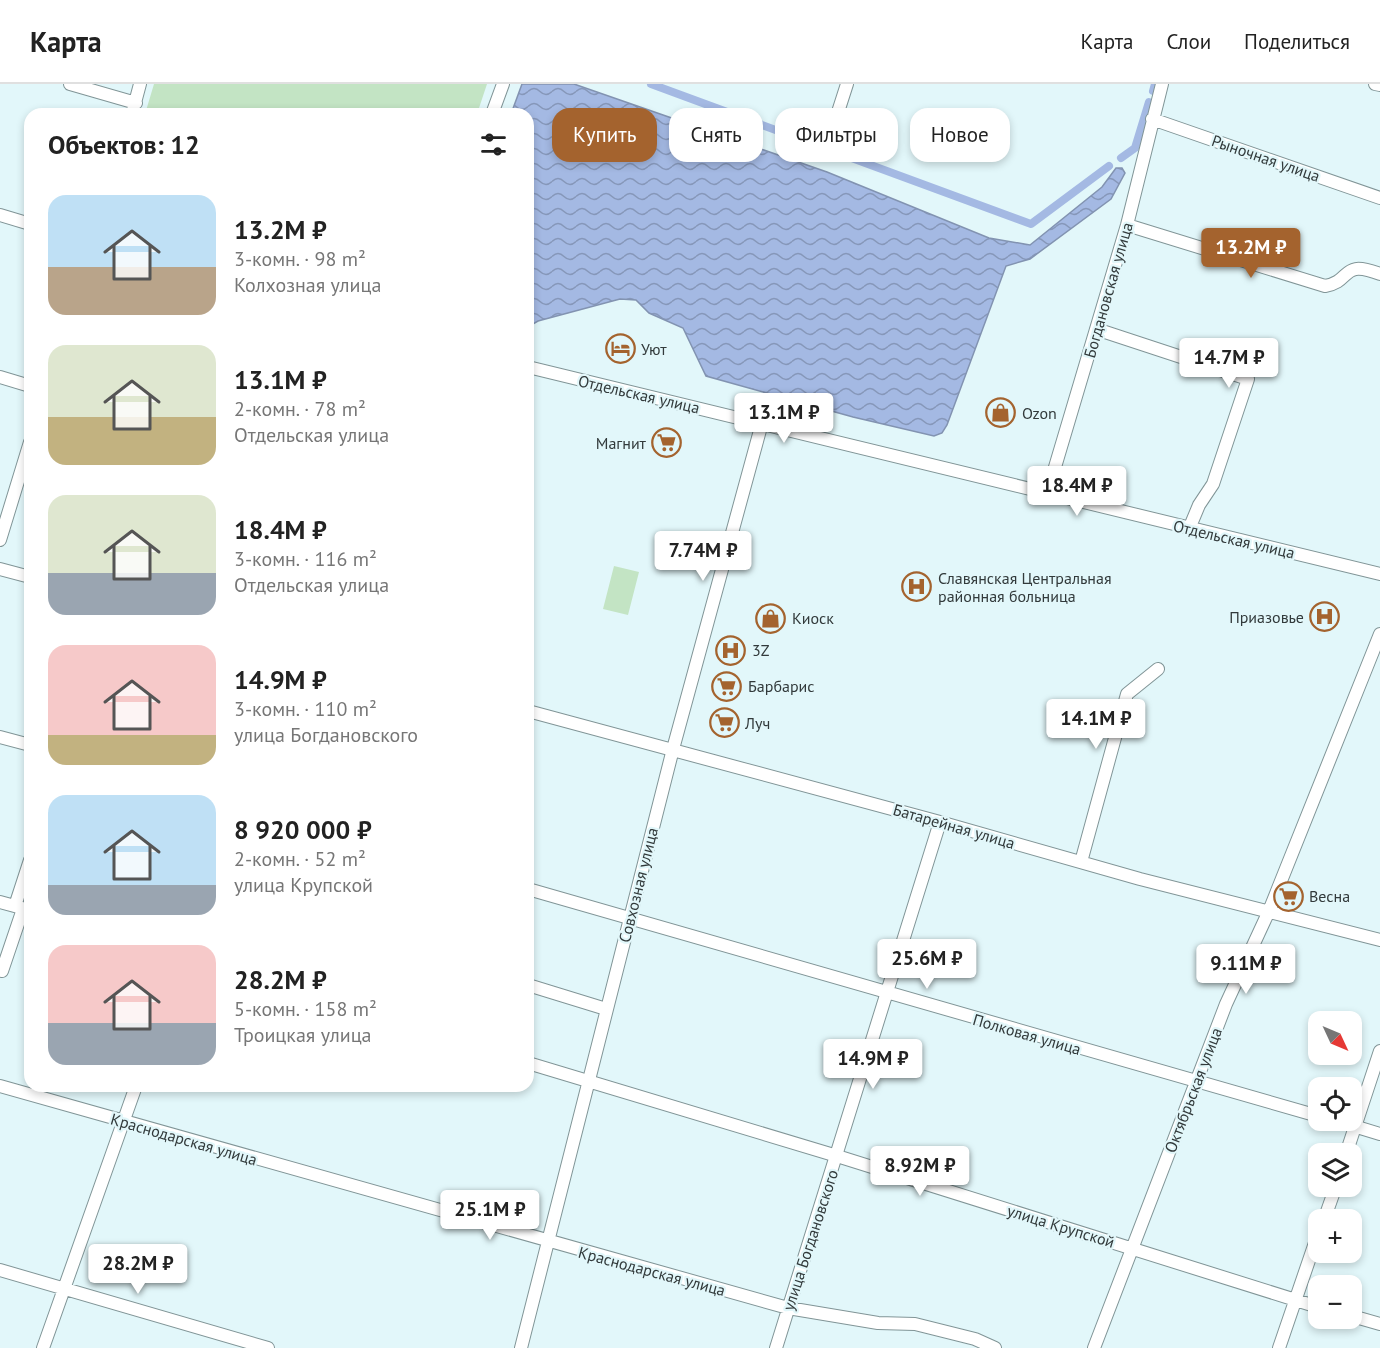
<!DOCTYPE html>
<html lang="ru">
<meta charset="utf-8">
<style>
body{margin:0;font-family:"PT Sans",sans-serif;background:#f6f6f6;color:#222;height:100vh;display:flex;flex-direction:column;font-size:22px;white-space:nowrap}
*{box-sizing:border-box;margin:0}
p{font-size:20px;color:#767676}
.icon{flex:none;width:33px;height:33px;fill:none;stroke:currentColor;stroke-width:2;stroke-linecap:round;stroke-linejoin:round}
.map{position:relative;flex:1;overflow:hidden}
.side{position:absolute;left:24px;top:24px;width:510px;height:984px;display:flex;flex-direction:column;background:#fff;border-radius:18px;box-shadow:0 3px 9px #0003}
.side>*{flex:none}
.hud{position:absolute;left:552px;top:24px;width:570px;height:54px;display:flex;gap:12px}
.needle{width:39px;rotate:134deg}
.controls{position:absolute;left:1308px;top:927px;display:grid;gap:12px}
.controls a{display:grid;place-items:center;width:54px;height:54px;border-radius:12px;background:#fff;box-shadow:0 3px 9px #0003;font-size:30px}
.price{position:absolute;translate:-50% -51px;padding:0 14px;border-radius:6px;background:#fff;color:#222;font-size:20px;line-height:39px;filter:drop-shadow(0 2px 3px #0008)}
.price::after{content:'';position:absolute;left:50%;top:36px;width:18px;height:14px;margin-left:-9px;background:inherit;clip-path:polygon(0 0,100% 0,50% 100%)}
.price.active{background:#a4632e;color:#fff}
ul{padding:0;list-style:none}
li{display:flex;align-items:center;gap:18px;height:150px;padding:0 24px}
li span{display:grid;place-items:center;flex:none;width:168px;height:120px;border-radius:18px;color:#555}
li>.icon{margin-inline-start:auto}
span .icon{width:72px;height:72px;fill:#fffc;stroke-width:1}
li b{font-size:26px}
h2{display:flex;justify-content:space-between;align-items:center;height:72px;padding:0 24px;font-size:26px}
.chip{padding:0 21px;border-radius:18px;background:#fff;box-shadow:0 3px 9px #0003;font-size:21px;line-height:54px}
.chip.active{background:#a4632e;color:#fff}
header{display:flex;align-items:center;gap:36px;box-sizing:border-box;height:84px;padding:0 30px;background:#fff;border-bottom:2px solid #e0e0e0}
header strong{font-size:28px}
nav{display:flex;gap:33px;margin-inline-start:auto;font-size:21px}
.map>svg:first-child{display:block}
</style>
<header>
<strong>Карта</strong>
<nav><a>Карта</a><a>Слои</a><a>Поделиться</a></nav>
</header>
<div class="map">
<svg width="1380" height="1264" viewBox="0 0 1380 1264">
<defs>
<pattern id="water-waves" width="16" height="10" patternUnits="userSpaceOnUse" patternTransform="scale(1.5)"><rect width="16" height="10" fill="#a4b9e3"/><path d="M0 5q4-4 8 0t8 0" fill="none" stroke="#8697b9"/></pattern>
</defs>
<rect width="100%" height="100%" fill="#e2f7fa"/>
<!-- park -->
<path fill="#c3e4c4" d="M154 0H487L477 30H145Z
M614 482 639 488 628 531 603 525Z"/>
<!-- water -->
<path fill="url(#water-waves)" stroke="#8293b1" stroke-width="1.5" d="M522 0H574L827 88 989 154 1030 161 1102 103 1116 84H1122L1125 89 1111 115 1030 175 1006 182 947 341 942 349 934 352 853 333 706 292 683 244 649 229 636 216 620 215 538 237 528 243V30H511Z"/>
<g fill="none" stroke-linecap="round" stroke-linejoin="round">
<!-- canal -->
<path stroke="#a4b9e3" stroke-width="8" d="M651 0 1031 140 1109 82
M1153 7 1155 0
M1121 74 1135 64 1149 18"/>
<defs>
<path id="minor" d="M70 0 136 19
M1375 0 1380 1
M132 30 140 0
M492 30 503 0
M1152 35 1380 114
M829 56 847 0
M0 131 30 140
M1127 141 1325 202C1353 197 1340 175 1380 190
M1096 245 1248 295 1213 400 1199 421 1189 445
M528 283 1380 490
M0 293 30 302
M1047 410 1127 141 1162 0
M0 456 30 358
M0 485 30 493
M528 627 940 738 1140 795 1380 856
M0 653 30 661
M1081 778 1127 610 1158 585
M528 805 1318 1032
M0 818 22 824
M15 822 30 776
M2 887 23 825
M528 901 606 925
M528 979 837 1072 1318 1223
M0 1002 788 1224 878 1239 915 1240 975 1255 995 1264
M1334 1036 1380 1050
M1346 1070 1380 967
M1324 1136 1336 1102
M0 1186 268 1264
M1352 1232 1380 1240
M43 1264 136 1002
M521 1264 673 665 762 339
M776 1264 940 738
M1094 1264 1226 920 1269 827 1380 550
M1279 1264 1318 1150"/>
</defs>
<!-- minor casing -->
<use href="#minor" stroke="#819597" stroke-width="14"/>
<!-- minor -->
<use href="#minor" stroke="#fff" stroke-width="12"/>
</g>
<!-- icons -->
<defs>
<symbol id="hotel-ring" viewBox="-11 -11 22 22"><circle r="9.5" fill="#e2f7fa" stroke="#a4632e" stroke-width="1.5"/><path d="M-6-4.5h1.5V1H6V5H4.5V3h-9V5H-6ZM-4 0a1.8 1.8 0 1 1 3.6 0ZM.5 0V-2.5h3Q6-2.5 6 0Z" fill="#a4632e"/></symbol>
<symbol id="shop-ring" viewBox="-11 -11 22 22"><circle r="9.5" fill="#e2f7fa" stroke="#a4632e" stroke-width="1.5"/><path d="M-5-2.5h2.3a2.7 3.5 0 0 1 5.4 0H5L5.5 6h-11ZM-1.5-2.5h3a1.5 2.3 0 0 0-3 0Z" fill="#a4632e"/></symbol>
<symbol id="supermarket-ring" viewBox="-11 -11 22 22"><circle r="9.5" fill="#e2f7fa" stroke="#a4632e" stroke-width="1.5"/><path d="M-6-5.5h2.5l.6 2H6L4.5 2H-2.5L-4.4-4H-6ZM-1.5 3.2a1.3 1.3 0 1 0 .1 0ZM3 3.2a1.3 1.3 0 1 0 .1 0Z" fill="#a4632e"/></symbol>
<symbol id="hospital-ring" viewBox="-11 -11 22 22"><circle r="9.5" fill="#e2f7fa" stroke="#a4632e" stroke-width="1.5"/><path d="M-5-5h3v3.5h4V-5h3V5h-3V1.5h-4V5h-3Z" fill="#a4632e"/></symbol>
</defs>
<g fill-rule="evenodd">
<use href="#hotel-ring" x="604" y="248" width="33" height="33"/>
<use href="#shop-ring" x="984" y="312" width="33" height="33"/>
<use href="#supermarket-ring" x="650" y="342" width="33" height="33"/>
<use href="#hospital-ring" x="900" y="486" width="33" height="33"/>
<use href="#hospital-ring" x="1308" y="516" width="33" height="33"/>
<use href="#shop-ring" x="754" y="518" width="33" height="33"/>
<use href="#hospital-ring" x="714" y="550" width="33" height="33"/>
<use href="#supermarket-ring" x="710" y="586" width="33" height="33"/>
<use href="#supermarket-ring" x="708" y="622" width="33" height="33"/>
<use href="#supermarket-ring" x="1272" y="796" width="33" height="33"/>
</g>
<g text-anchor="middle" stroke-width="4.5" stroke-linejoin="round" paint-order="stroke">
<!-- street labels -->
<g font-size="16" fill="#323a3b" stroke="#e2f7fa">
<text transform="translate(1266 74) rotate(19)" y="6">Рыночная улица</text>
<text transform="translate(1108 206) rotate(-74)" y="6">Богдановская улица</text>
<text transform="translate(639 310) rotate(13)" y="6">Отдельская улица</text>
<text transform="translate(1234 455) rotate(13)" y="6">Отдельская улица</text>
<text transform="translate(954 742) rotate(16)" y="6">Батарейная улица</text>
<text transform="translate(638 801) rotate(-76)" y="6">Совхозная улица</text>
<text transform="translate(1027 950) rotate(16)" y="6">Полковая улица</text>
<text transform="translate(1193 1006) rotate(-69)" y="6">Октябрьская улица</text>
<text transform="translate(184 1055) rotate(16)" y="6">Краснодарская улица</text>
<text transform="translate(1061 1142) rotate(17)" y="6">улица Крупской</text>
<text transform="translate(810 1156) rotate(-72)" y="6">улица Богдановского</text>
<text transform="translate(652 1187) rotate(15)" y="6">Краснодарская улица</text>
</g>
<!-- poi labels -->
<g font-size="16" fill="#323a3b" stroke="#e2f7fa" text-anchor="start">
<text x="641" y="271">Уют</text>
<text x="1022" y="335">Ozon</text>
<text x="646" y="365" text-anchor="end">Магнит</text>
<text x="938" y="500">Славянская Центральная<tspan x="938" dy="18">районная больница</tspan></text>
<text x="1304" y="539" text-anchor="end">Приазовье</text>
<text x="792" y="540">Киоск</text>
<text x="752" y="572">3Z</text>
<text x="748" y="608">Барбарис</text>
<text x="745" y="645">Луч</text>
<text x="1309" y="818">Весна</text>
</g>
</g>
</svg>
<div class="controls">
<a><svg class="needle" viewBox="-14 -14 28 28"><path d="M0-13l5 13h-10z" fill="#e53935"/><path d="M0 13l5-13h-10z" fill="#767676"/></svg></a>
<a><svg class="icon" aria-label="locate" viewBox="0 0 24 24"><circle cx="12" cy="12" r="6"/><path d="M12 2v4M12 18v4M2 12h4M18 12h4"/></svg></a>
<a><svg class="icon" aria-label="layers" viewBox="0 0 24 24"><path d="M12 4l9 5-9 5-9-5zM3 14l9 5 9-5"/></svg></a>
<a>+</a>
<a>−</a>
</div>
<b class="price active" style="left:1251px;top:195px">13.2M ₽</b>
<b class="price" style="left:1229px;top:305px">14.7M ₽</b>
<b class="price" style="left:784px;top:360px">13.1M ₽</b>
<b class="price" style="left:1077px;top:433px">18.4M ₽</b>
<b class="price" style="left:703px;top:498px">7.74M ₽</b>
<b class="price" style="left:1096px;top:666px">14.1M ₽</b>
<b class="price" style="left:927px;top:906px">25.6M ₽</b>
<b class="price" style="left:1246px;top:911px">9.11M ₽</b>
<b class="price" style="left:873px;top:1006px">14.9M ₽</b>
<b class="price" style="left:920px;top:1113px">8.92M ₽</b>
<b class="price" style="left:490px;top:1157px">25.1M ₽</b>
<b class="price" style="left:138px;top:1211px">28.2M ₽</b>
<div class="hud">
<a class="chip active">Купить</a>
<a class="chip">Снять</a>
<a class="chip">Фильтры</a>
<a class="chip">Новое</a>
</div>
<section class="side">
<h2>Объектов: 12<svg class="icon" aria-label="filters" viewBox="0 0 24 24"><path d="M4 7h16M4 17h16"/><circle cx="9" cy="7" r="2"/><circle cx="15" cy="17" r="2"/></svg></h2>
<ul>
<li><span style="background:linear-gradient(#bfe0f5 60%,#b9a48a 0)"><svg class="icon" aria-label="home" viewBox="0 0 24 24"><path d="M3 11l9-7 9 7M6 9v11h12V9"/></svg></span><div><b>13.2M ₽</b><p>3-комн. · 98 m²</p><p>Колхозная улица</p></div></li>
<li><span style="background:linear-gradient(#dfe7d0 60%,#c2b280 0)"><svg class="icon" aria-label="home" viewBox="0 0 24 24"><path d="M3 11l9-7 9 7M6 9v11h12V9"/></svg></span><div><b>13.1M ₽</b><p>2-комн. · 78 m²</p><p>Отдельская улица</p></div></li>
<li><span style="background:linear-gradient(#dfe7d0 65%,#9aa5b1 0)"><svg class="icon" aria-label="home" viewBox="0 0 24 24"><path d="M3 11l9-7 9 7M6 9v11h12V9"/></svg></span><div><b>18.4M ₽</b><p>3-комн. · 116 m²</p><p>Отдельская улица</p></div></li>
<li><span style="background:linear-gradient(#f6c9c9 75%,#c2b280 0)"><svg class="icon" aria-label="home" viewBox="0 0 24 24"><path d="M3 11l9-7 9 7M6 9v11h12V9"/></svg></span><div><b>14.9M ₽</b><p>3-комн. · 110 m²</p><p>улица Богдановского</p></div></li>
<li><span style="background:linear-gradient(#bfe0f5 75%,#9aa5b1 0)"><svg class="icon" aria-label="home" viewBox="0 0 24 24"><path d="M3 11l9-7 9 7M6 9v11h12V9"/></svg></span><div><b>8 920 000 ₽</b><p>2-комн. · 52 m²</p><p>улица Крупской</p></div></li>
<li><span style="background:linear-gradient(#f6c9c9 65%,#9aa5b1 0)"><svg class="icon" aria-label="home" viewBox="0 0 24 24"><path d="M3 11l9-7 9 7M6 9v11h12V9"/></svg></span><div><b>28.2M ₽</b><p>5-комн. · 158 m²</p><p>Троицкая улица</p></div></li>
</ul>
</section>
</div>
